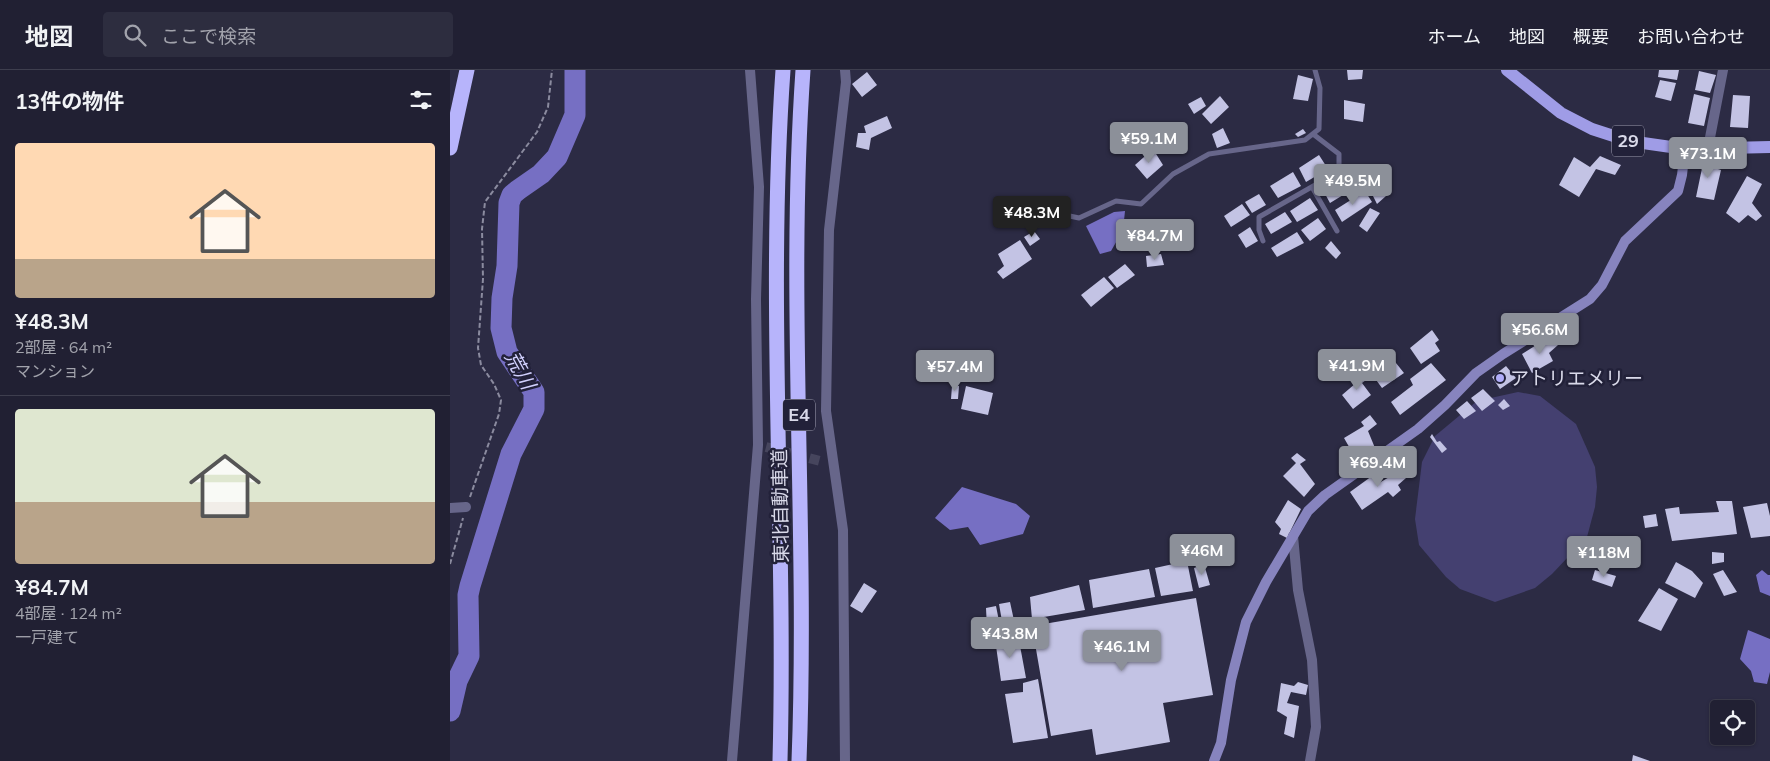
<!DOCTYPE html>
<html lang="ja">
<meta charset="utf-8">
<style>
body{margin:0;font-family:Mulish,"Noto Sans JP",sans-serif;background:#2d2d3f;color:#f1f3f6;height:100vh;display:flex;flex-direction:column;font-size:19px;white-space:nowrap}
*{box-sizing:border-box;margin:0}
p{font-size:16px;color:#a2a3ac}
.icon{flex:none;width:28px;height:28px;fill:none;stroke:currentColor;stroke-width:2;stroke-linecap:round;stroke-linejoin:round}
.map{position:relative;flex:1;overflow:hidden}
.side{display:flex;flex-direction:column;background:#212033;width:450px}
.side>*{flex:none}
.fabs{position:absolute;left:1260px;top:630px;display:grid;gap:10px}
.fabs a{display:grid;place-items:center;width:45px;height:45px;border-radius:5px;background:#212033;box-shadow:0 1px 4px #0004,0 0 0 1px #3e3e4e;font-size:25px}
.price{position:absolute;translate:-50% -42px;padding:0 11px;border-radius:5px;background:#8c9099;color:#fff;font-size:16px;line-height:32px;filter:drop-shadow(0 1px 2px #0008)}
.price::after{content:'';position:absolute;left:50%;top:30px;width:15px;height:11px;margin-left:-8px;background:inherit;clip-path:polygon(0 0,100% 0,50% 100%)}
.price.current{background:#222;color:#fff}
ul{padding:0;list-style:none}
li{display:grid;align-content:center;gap:10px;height:265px;padding:0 15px}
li+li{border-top:1px solid #3e3e4e}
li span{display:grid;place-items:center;height:155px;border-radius:5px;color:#555}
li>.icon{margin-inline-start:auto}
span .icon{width:90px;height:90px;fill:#fffc;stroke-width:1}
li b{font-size:21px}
h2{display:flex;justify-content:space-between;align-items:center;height:60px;padding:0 15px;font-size:21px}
header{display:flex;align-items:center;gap:30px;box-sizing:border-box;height:70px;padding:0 25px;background:#212033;border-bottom:1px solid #3e3e4e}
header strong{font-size:24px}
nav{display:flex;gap:28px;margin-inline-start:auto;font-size:18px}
.search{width:350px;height:45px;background:#2d2d3f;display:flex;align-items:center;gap:12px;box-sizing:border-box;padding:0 18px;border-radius:5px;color:#a2a3ac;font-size:19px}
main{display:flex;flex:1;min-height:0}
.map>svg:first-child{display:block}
</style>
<header>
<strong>地図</strong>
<div class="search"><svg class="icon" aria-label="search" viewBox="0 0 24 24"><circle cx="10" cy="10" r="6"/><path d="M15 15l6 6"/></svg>ここで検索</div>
<nav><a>ホーム</a><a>地図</a><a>概要</a><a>お問い合わせ</a></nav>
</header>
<main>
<section class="side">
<h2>13件の物件<svg class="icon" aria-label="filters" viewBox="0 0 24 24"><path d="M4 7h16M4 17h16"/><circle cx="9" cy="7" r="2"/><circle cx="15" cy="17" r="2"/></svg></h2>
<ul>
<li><span style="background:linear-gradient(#ffd9b3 75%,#b9a48a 0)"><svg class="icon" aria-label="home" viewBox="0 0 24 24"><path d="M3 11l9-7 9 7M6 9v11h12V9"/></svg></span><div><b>¥48.3M</b><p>2部屋 · 64 m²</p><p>マンション</p></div></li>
<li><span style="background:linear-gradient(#dfe7d0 60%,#b9a48a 0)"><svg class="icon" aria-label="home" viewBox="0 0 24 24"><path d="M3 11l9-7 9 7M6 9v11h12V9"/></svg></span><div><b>¥84.7M</b><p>4部屋 · 124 m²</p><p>一戸建て</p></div></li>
</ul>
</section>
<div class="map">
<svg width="1320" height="691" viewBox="0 0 1320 691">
<rect width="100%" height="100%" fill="#2c2b44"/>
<!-- green -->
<path fill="#444070" d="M1068 322 1090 326 1126 354 1145 397 1147 417 1145 437 1137 467 1102 504 1085 518 1045 532 1010 519 996 507 969 475 965 449 972 392 985 366 1027 331Z"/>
<!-- water -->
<path fill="#766fc3" d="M675 141 673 160 661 181 650 184 636 156 664 142Z
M512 417 566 434 580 446 573 464 530 475 518 457 500 460 485 448Z
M1312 500 1318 505H1320V526L1310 522 1306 505Z
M1298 560 1320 569V602L1317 614 1304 612 1301 601 1290 589Z"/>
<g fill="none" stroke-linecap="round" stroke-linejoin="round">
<!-- river -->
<path stroke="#766fc3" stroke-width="21" d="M0 641 7 611 19 586 18 525 20 516 61 384 84 339V322L57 282 51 258 52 228 57 196 59 133 62 125 68 120 91 104 107 87 125 45V0"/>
</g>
<!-- building -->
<path fill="#c3c3e4" d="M897 0H913L912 9 898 10Z
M1209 0H1229L1227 10 1208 7Z
M1249 1 1266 5 1260 23 1245 20Z
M417 2 427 15 412 27 402 14Z
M848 5 863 9 858 31 843 29Z
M1210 10 1226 13 1221 31 1205 27Z
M1244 24 1260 28 1254 56 1238 53Z
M1283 25 1300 26 1298 58 1280 57Z
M770 26 779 37 761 54 752 44Z
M751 27 756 36 744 44 738 34Z
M894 30 915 34 913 52 894 49Z
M437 46 442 58 421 68 419 80 406 77 408 63H416L414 56Z
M773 58 780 73 767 78 762 64Z
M853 59 856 63 848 67 845 64Z
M703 79 713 95 697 109 685 95Z
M1255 84 1264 86 1262 97 1271 100 1264 130 1246 127Z
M869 85 878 99 856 112 849 98Z
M1150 86 1171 95 1165 105 1146 99 1129 127 1109 115 1124 87 1140 97Z
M902 95 909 100 902 110 895 104Z
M843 102 851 116 828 128 820 116Z
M1297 106 1312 114 1302 133 1312 146 1306 151 1298 145 1289 153 1276 143Z
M896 109 903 119 880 133 874 122Z
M927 115 936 126 927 134 920 120Z
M915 121 922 132 892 152 885 140Z
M809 124 816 135 802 143 795 132Z
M860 128 868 140 847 152 840 141Z
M792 134 800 145 781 157 774 146Z
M920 138 930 143 917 162 909 156Z
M835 142 842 152 821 164 815 154Z
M868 148 876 159 860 171 851 160Z
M800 157 808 171 796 178 788 165Z
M584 161 590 169 580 176 574 167Z
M847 162 854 173 827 187 821 178Z
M570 170 582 189 553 209 547 202 554 196 548 184Z
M881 171 891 183 886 189 875 178Z
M711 184 714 195 697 197 696 186Z
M675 194 685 205 667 218 658 207Z
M654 207 664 218 641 237 631 225Z
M982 260 989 270 985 273 990 281 971 294 960 278Z
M1099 267 1108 275 1099 283 1103 291 1082 303 1072 284Z
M942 288 954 303 932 318 921 303Z
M981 293 996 310 950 345 941 332 963 315 960 309Z
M1056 296 1066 308 1050 319 1042 307Z
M909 300 916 310 912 313 921 325 903 339 892 325 906 313 901 307Z
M502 316H509L508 329H501Z
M516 316 543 323 538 345 511 339Z
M1033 319 1045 331 1032 341 1021 328Z
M1054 329 1060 336 1053 340 1048 335Z
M1017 331 1026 341 1014 349 1006 340Z
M920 345 927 354 918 361 925 378 906 389 894 368 914 356 911 352Z
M982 364 987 372 990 371 997 379 992 383 980 367Z
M847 383 856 390 850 394 865 414 854 427 833 406 846 393 841 388Z
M938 395 944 402 949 399 956 408 948 415 951 420 943 427 938 422 912 440 900 422 922 406 929 413 941 406 934 398Z
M838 430 851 439 837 468 829 464 831 459 825 452Z
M1266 431H1282L1287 464 1222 471 1215 439 1229 437 1230 444 1269 442Z
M1317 433 1320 446V466L1301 468 1293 437Z
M1206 444 1208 456 1195 458 1193 446Z
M1262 482 1274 483V492L1262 494Z
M737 491 743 521 711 526 705 498Z
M1226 492 1242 501 1253 513 1245 528 1215 513Z
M754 494 760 515 749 518 744 498Z
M699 499 705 527 643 538 639 510Z
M1145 500 1166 506 1162 517 1142 510Z
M1273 500 1287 522 1274 526 1263 504Z
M414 513 427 521 412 543 400 536Z
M629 515 635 540 582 549 580 527Z
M1209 518 1228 529 1211 561 1188 551Z
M746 528 763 625 713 633 720 672 646 685 642 659 601 666 582 556Z
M560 532 565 555 553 557 549 534Z
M546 536 550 556 537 559 536 538Z
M568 565 576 608 551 611 545 569Z
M588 609 598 668 563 673 555 624 573 622V613Z
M848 612 858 615 856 625 841 622 837 633 849 636 844 668 834 664 837 647 827 641 831 613 844 616Z
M1183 685 1200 691H1182Z"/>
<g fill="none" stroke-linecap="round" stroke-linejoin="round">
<!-- street-tunnel -->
<path stroke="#46455d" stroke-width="10" stroke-dasharray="10 5" stroke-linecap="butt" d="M316 377 374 392"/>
<!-- path -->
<path stroke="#8b8b9f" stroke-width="2" stroke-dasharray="5 2.5" stroke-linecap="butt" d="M20 427 49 344 51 330 44 314 31 295 28 278 33 209 32 159 35 132 87 62 98 37 102 0
M0 494 13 448"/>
<!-- lane -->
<path stroke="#67668a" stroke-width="5" d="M862 117 887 161
M590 151 615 145 629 148 666 131 691 134 723 104 759 84 855 70 869 59 870 18 865 0
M813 171 809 160V147L881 106 889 97V84L863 64"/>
<!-- street -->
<path stroke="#67668a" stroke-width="10" d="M395 0 396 12 379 160 376 341 393 460 395 691
M1258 78 1273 0
M0 438 16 437
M843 466 848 520 862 590 866 657 860 691
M282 691 308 375 306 229 309 117 300 0"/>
<!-- secondary -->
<path stroke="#8784be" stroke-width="10" d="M764 691 771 673 781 610 796 552 816 512 858 441 875 425 968 359 995 335 1026 303 1053 284 1140 229 1152 215 1175 171 1228 121 1232 105 1235 79"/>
<!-- primary -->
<path stroke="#9f9ce6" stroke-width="12" d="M1057 0 1111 43 1142 59 1179 71 1235 79 1320 77"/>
<!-- highway -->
<path stroke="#b7b4fb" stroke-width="15" d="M0 78 17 0
M330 691C336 461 317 230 333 0
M349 691C358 461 337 230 353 0"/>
</g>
<!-- markers -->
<circle fill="#b1adfa" stroke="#222139" stroke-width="2" cx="1050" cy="308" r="5"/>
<g text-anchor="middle" stroke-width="5" stroke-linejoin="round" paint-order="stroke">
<!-- shield labels -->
<g fill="#222139" stroke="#a2a2b4" stroke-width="1">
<rect x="1162" y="55.5" width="32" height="31" rx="4"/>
<rect x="333" y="329.5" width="32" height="31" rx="4"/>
</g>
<g font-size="18" font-weight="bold" fill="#d9d9e9">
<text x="1178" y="77">29</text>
<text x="349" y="351">E4</text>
</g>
<!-- poi labels -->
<g font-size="19" fill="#d9d9e9" stroke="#222139" text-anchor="start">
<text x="1060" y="315">アトリエメリー</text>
</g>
<!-- street labels -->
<g font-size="19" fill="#d9d9e9" stroke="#222139">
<text transform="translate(330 436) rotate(-91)" y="7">東北自動車道</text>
</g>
<!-- water labels -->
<g font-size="20" font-style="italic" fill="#d1d0fd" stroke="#222139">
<text transform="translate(70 300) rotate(61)" y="7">荒川</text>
</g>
</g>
</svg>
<div class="fabs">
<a><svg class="icon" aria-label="locate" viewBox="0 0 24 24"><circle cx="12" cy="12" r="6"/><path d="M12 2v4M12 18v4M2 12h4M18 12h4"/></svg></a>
</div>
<b class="price" style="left:699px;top:94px">¥59.1M</b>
<b class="price" style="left:1258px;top:109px">¥73.1M</b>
<b class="price" style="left:903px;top:136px">¥49.5M</b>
<b class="price current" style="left:582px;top:168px">¥48.3M</b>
<b class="price" style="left:705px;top:191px">¥84.7M</b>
<b class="price" style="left:1090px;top:285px">¥56.6M</b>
<b class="price" style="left:907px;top:321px">¥41.9M</b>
<b class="price" style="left:505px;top:322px">¥57.4M</b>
<b class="price" style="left:928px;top:418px">¥69.4M</b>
<b class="price" style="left:752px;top:506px">¥46M</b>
<b class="price" style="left:1154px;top:508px">¥118M</b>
<b class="price" style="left:560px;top:589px">¥43.8M</b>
<b class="price" style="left:672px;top:602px">¥46.1M</b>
</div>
</main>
